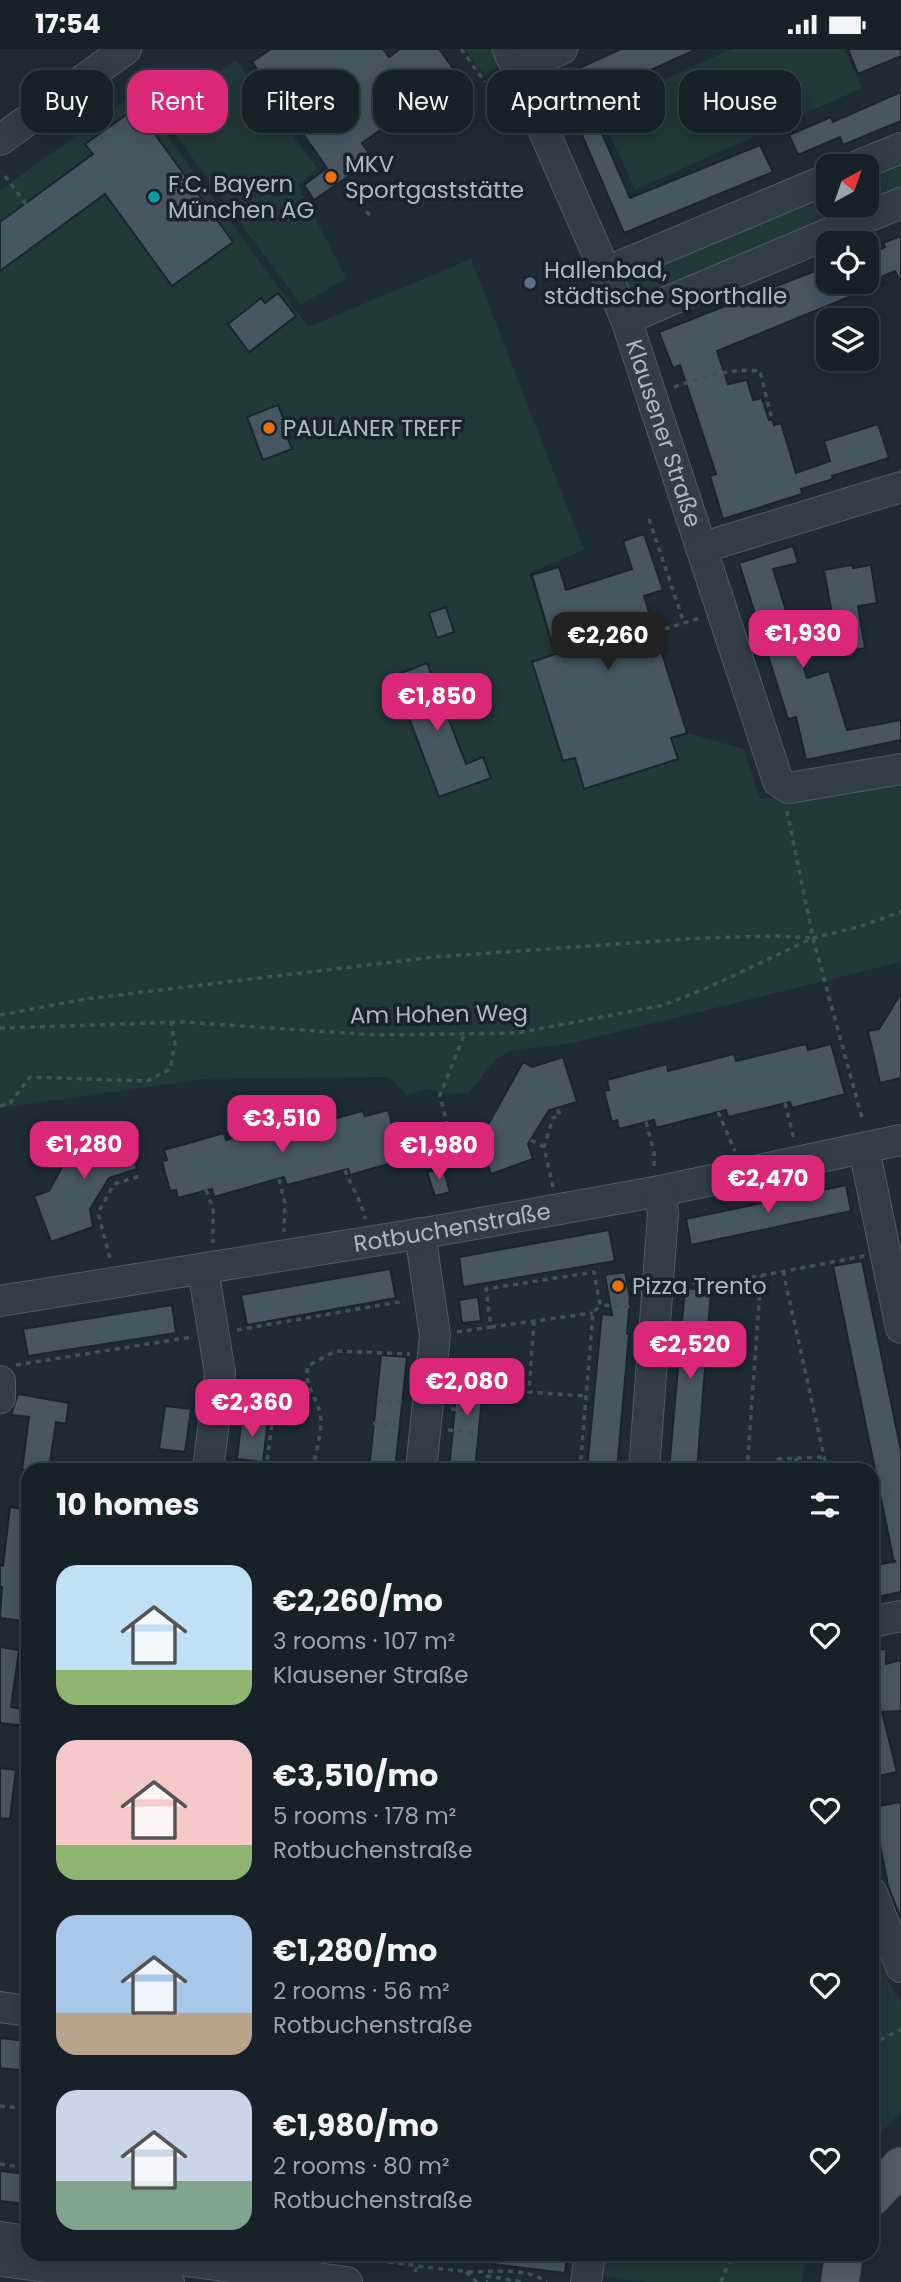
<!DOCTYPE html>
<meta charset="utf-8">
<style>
body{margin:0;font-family:Poppins,sans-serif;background:#1f2930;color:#f1f3f6;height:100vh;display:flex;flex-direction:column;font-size:26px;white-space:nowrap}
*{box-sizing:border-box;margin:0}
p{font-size:23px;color:#9ea3a8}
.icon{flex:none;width:38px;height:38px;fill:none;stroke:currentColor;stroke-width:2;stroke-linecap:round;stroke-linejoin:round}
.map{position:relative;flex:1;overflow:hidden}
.side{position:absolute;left:21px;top:1414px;width:858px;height:798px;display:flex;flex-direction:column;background:#162128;border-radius:21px;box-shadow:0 4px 18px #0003,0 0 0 2px #353e45}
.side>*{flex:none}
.top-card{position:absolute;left:21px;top:21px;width:859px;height:63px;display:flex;gap:14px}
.needle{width:46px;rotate:40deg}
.controls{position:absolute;left:816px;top:105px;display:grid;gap:14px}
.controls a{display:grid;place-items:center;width:63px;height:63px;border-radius:14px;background:#162128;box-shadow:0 4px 18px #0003,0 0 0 2px #353e45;font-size:35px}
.price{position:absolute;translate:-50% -60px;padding:0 16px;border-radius:14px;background:#db2777;color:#fff;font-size:23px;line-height:46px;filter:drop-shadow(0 2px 4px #0008)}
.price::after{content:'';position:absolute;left:50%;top:42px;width:21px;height:16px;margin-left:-10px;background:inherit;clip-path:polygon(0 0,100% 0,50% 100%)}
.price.selected{background:#222;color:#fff}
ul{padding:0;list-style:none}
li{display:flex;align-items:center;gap:21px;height:175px;padding:0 35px}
li span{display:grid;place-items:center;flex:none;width:196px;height:140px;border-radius:21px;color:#555}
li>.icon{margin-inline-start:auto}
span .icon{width:84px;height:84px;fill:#fffc;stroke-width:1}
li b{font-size:30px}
h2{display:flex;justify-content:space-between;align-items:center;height:84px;padding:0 35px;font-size:30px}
.chip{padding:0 24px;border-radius:21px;background:#162128;box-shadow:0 4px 18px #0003,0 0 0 2px #353e45;font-size:24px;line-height:63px}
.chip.selected{background:#db2777;color:#fff}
.status{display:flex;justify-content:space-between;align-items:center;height:49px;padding:0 35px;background:#162128;direction:ltr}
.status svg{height:19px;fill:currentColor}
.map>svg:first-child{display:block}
</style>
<div class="status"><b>17:54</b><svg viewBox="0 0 49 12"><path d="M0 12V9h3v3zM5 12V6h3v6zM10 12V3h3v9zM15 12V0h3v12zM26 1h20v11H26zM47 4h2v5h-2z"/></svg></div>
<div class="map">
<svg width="901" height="2233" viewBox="0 0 901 2233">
<rect width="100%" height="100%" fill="#1e2c36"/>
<!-- green -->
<path fill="#213937" d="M465 0H495L503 15 484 26Z
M732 0H844L862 39 635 141 598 60Z
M236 11 318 120 298 136 346 229 301 256 160 65Z
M136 44 308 278 471 210 584 501 529 524 555 605 532 613 563 712 575 709 585 740 678 711 671 689 687 684 744 700 760 750 901 729V913L569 995 511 1002 497 1009 468 1044 444 1045 425 1040 407 1046 388 1028 204 1030 0 1059V141Z
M901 111V143L635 253 624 225 828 141V156H866V125Z
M872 1889 888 1932 901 1954V2063L872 2093Z
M600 2205H807L802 2233H646L606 2228 598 2217Z"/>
<!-- building -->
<path fill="#465762" stroke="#1a252d" stroke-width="2" d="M271 0H383L389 8 400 0H439L458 26 362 94 373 110 314 151 304 136 327 119 252 13Z
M621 0H697L587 50 630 149 760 96 773 123 624 184 570 58 567 59 555 30Z
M848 0H901V7L858 25Z
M901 43V72L843 96 840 88 798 106 789 86 831 68 833 73Z
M136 59 233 193 172 237 105 145 0 222V173L93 105 85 95Z
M901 187V234L895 222 869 233H886L717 302 728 335 747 331 753 351 762 349 769 371 772 370 774 376 781 374 796 424 830 412 824 392 878 375 889 409 832 427 833 430 801 440 802 445 723 470 710 427 716 425 680 316 673 319 659 283 820 220 825 233H866V206L885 198 883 194Z
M278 244 296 267 249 303 228 275 261 249 265 254Z
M278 356 291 389 288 390 292 400 263 411 247 368Z
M644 485 663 541 644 547 687 684 671 689 678 710 584 740 575 709 563 712 532 613 555 605 532 526 559 518 566 541 632 520 623 492Z
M793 497 798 514 773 520 807 629 829 622 847 681 901 671V691L806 711 796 668 788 670 739 514Z
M852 516 853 519 871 516 877 554 858 557 865 599 839 604 824 521Z
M446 558 454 583 437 589 429 564Z
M427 614 466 715 483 708 491 729 439 748 393 627Z
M901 944V1029L880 1034 868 982 879 980Z
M806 995 808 1001 831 995 845 1045 792 1059 790 1053 728 1068 726 1061 656 1079 654 1071 619 1080 617 1071 612 1073 604 1042 609 1041 607 1031 667 1015 668 1022 734 1005 736 1012Z
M563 1008 577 1053 549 1061 528 1095 533 1110 491 1125 474 1079 489 1074 523 1013 532 1018Z
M388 1061 402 1111 350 1126 348 1120 287 1136 284 1128 214 1148 212 1140 178 1149 176 1141 170 1142 162 1112 167 1111 164 1101 224 1084 226 1091 291 1072 294 1080 363 1062 365 1067Z
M123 1076 137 1120 109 1129 90 1160 93 1178 51 1193 34 1147 49 1142 83 1080 92 1085Z
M443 1119 450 1143 435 1147 427 1123Z
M846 1136 851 1162 691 1196 686 1170Z
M609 1181 615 1212 463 1238 459 1208Z
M862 1212 901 1402V1543L872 1549V1517L896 1512 894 1513 833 1217Z
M390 1220 396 1249 247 1276 241 1246Z
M625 1223 630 1249 627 1285H629L617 1421H587L600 1283 602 1265 612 1266 605 1226Z
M685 1239 711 1242 707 1293 697 1421H669Z
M478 1248 481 1272 462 1274 459 1251Z
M172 1256 176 1284 28 1307 23 1280Z
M381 1306 407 1308 395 1421H369Z
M459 1316 485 1318 475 1421H449Z
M18 1345 69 1354 66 1375 56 1373 49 1421H22L29 1368 11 1366Z
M165 1357 191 1360 185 1403 159 1400Z
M242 1367 268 1371 263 1413 237 1410Z
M10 1458 28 1461V1525L22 1572 0 1569 2 1538H0V1516L3 1517Z
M0 1598 19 1601 11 1658 28 1661V1677L0 1674Z
M886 1600V1615L901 1611V1662L882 1663 897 1723 873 1728 872 1720V1601Z
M0 1719 16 1721 10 1770 0 1769Z
M901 1753V1864L899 1865 888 1837 873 1758Z
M0 1989 28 1992V2022L0 2019Z
M0 2122 28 2125V2155L0 2152Z
M492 2205H567L565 2224 492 2215Z"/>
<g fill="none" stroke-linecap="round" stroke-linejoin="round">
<defs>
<g id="minor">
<path id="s1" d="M508 0 626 270 778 732 789 739 901 720"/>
<path d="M517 20 562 0"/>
<path d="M0 91 126 0"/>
<path d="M857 117 901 99"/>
<path d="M606 223 828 130"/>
<path d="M626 270 901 154"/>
<path d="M701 499 901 438"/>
<path d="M864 1100 901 1279"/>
<path d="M420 1184 435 1286 421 1421"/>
<path d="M203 1220 220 1324 208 1421"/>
<path id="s2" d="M0 1252 436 1182 660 1142 901 1091"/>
<path d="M0 1332V1349"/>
<path d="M644 1421 663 1165 660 1142"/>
<path d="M872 1573 901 1567"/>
<path d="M872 1844 901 1918"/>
<path d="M0 1958 28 1962"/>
<path d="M0 2188 28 2192"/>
<path d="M133 2205 347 2233"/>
<path d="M0 2212 169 2233"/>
<path d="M586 2233 590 2205"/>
</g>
<path id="major" d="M872 2148 901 2117
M840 2233 844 2205"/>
</defs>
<!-- minor casing -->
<use href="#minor" stroke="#4f5c65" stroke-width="32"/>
<!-- major casing -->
<use href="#major" stroke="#3b4750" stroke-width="39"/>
<!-- path -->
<path stroke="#3e5453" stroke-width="3.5" stroke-dasharray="5 5" stroke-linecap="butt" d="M461 0 485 33
M5 127 28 158
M349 138 371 168
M674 338C703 328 729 319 760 322L771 367
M649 470 684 574
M655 583 700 569
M787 762 813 889 863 1073
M0 966 85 950 434 908 701 889 777 887 811 889
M0 979 184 973 375 986 517 984 664 956 709 938 813 889 858 878 901 863
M785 1054 794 1090
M0 1057 10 1054 30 1028 147 1032 170 1020 175 995 171 973
M718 1063 735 1102
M646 1073 654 1103V1118
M531 1091 544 1098
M417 1105 449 1092 450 1088 440 1046 464 986
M345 1121C351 1138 362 1152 365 1170
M279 1130 285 1154 284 1183
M553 1138 544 1098 553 1069 560 1066 557 1059
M206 1141 213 1160V1194
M110 1209 98 1164 114 1135 143 1126
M783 1222 827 1421
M682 1233 717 1235 864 1207
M534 1272 529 1343 585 1347
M491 1278 593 1264
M237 1281 405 1252
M457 1283 491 1278 486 1240 594 1223 600 1256 634 1258
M456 1311 484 1315
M16 1316 192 1288
M377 1351 406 1353
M451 1360 480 1363
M373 1374 402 1377
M448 1381 478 1384
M796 1409V1421
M266 1421 273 1366 287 1362 307 1331
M313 1421C315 1404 321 1388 321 1371 320 1352 303 1337 308 1317L335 1302 410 1305
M580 1421 593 1264 600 1256
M747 1421 761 1226
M777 1421 778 1410 825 1408
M872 1974C881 1994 881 2003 872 2024
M880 1991 901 1980
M0 2057 28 2060
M0 2115 28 2119
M349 2207C387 2212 425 2219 463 2222 490 2225 522 2216 547 2233
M415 2223 418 2216
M466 2223 477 2233
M486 2227 524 2233
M486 2233H488
M721 2233 732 2205"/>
<!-- minor -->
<use href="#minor" stroke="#323e47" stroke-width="30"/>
<!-- major -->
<use href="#major" stroke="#4f5d67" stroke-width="37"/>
</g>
<!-- markers -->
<g fill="#e8710a" stroke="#18232b" stroke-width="2.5">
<circle cx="331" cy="128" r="7"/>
<circle cx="269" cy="379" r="7"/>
<circle cx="618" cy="1237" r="7"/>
</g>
<circle fill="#0f9aa8" stroke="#18232b" stroke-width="2.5" cx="154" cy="148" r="7"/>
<circle fill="#5c6f8a" stroke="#18232b" stroke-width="2.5" cx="530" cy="234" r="7"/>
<g text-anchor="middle" stroke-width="7" stroke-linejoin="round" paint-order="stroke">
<!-- poi labels -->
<g font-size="23" fill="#acb9c4" stroke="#18232b" text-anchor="start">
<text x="345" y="123">MKV<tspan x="345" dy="26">Sportgaststätte</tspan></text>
<text x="168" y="143">F.C. Bayern<tspan x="168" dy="26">München AG</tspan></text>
<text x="544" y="229">Hallenbad,<tspan x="544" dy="26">städtische Sporthalle</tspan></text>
<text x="283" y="387">PAULANER TREFF</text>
<text x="632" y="1245">Pizza Trento</text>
</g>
<!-- street labels -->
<g font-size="23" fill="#acb9c4" stroke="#18232b">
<text dy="8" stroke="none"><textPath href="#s1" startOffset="415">Klausener Straße</textPath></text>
<text transform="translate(439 965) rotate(-1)" y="8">Am Hohen Weg</text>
<text dy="8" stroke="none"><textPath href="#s2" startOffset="458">Rotbuchenstraße</textPath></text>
</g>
</g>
</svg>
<div class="controls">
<a><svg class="needle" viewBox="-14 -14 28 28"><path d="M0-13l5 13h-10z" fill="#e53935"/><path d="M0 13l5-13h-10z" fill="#9ea3a8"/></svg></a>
<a><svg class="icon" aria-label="locate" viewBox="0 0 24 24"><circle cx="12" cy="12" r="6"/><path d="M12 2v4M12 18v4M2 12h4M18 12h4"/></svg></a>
<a><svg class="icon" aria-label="layers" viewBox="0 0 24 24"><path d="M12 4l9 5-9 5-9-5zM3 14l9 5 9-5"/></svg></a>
</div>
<b class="price" style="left:803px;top:621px">€1,930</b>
<b class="price selected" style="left:608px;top:623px">€2,260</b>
<b class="price" style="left:437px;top:684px">€1,850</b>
<b class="price" style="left:282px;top:1106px">€3,510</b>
<b class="price" style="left:84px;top:1132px">€1,280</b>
<b class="price" style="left:439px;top:1133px">€1,980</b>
<b class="price" style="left:768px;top:1166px">€2,470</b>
<b class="price" style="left:690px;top:1332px">€2,520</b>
<b class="price" style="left:467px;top:1369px">€2,080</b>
<b class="price" style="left:252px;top:1390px">€2,360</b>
<div class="top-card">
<a class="chip">Buy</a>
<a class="chip selected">Rent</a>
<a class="chip">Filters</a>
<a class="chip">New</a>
<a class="chip">Apartment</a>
<a class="chip">House</a>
</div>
<section class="side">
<h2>10 homes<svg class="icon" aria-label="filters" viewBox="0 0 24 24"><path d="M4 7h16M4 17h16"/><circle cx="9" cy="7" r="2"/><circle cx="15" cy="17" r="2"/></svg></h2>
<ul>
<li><span style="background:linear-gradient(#bfe0f5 75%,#8fb573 0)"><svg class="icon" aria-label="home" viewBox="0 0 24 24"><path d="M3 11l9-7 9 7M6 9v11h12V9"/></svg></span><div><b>€2,260/mo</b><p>3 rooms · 107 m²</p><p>Klausener Straße</p></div><svg class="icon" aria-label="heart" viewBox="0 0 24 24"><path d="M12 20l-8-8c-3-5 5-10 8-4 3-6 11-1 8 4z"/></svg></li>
<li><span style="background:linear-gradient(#f6c9c9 75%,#8fb573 0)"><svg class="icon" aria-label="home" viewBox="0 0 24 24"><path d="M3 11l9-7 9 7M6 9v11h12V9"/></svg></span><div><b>€3,510/mo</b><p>5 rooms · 178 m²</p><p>Rotbuchenstraße</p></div><svg class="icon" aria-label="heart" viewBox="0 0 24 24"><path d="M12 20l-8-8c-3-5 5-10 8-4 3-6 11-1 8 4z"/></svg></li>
<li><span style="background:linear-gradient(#a9c7e8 70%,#b9a48a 0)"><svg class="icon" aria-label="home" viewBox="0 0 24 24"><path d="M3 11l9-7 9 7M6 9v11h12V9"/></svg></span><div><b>€1,280/mo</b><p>2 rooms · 56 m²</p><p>Rotbuchenstraße</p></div><svg class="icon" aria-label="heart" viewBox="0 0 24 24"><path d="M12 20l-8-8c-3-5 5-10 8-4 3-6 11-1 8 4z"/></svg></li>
<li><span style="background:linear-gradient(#c9d6e8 65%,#7fa58c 0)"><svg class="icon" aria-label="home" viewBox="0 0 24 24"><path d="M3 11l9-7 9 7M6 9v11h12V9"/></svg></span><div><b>€1,980/mo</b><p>2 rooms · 80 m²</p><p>Rotbuchenstraße</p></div><svg class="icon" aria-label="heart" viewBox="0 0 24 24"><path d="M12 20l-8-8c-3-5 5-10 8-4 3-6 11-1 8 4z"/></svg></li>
</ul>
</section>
</div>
